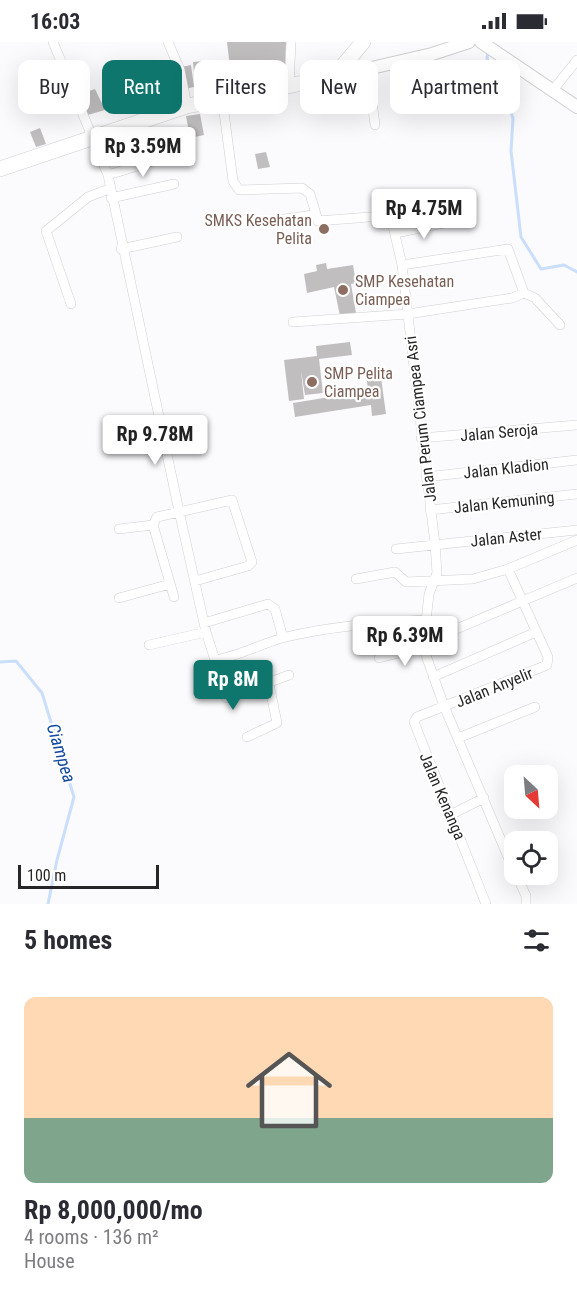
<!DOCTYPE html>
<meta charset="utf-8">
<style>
body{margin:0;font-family:"Roboto Condensed",sans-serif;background:#f2f2f3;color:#2b2b33;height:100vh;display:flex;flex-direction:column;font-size:22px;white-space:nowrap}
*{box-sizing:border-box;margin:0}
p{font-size:20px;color:#7c7c81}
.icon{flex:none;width:33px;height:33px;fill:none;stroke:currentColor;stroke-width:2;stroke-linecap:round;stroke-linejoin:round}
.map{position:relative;height:862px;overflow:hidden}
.drawer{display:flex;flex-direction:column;background:#fff;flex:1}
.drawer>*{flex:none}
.banner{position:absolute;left:18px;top:18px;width:542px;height:54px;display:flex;gap:12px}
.needle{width:39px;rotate:154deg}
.controls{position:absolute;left:504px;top:723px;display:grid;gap:12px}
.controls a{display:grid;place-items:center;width:54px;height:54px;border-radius:12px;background:#fff;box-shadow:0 6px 24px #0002;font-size:30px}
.scale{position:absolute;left:18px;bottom:15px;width:141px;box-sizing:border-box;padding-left:6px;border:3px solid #262627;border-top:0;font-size:16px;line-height:21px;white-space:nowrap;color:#262627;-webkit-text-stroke:4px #fff;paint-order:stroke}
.price{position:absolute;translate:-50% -51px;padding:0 14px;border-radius:6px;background:#fff;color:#222;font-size:20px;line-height:39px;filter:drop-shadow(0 2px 3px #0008)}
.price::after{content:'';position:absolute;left:50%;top:36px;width:18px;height:14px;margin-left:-9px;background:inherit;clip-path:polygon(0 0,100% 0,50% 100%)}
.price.current{background:#0f766e;color:#fff}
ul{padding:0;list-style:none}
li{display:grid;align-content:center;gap:12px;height:318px;padding:0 24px}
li+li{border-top:2px solid #e1e1e2}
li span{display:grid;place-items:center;height:186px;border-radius:12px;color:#555}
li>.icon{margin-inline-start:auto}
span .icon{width:108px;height:108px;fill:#fffc;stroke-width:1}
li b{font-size:26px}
h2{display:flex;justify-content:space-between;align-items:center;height:72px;padding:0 24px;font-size:26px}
.chip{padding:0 21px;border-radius:12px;background:#fff;box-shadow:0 6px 24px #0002;font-size:21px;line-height:54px}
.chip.current{background:#0f766e;color:#fff}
.status{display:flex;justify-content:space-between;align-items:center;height:42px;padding:0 30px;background:#fff;direction:ltr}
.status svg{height:16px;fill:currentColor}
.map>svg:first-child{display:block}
</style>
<div class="status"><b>16:03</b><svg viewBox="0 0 49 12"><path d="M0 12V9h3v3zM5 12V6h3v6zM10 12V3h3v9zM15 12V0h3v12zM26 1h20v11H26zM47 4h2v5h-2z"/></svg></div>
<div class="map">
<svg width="577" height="862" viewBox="0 0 577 862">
<rect width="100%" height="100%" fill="#fbfbfe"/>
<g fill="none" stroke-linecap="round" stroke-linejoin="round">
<!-- stream -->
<path stroke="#cadefd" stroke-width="3" d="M489 9 487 15 490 34 504 53 513 76 511 109 521 195 541 227 564 223 577 230
M0 620 16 619 42 651 74 755 57 818 48 862"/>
</g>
<!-- building -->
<path fill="#c1bebf" d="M227 0H286L285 36 232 43Z
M205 19 207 42 195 43 193 20Z
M221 20 224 39 210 41 207 22Z
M191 23 194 45 184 47 181 25Z
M126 42 130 63 107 67 103 46Z
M95 47 105 68 84 74 77 53Z
M200 72 204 93 190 96 186 74Z
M40 86 46 102 36 105 30 90Z
M128 98 134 120 120 125 114 102Z
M266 110 270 125 258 127 255 112Z
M326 221 327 227 353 223 356 241 351 242 356 271 340 274 334 245 307 251 304 232 317 229 316 223Z
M350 300 352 313 319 317 323 351 305 353 301 329 304 357 289 359 284 318 317 314 316 304Z
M380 328 386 372 372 374 371 363 295 375 293 361 342 353 341 349 353 347V351L368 349 366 330Z"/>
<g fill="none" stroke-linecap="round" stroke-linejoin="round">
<defs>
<path id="minor" d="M53 0 108 133 179 469 206 590 215 618C240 614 262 601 286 595 332 584 377 581 424 578
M168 0 180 28 187 64
M368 28 375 83
M289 44 291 0
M553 48 577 18
M222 55 233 139 239 148 302 146 310 152 318 179 382 174 391 179 393 184 402 223 435 502 437 531 429 552 423 605 444 664 514 829
M108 133 170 114
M111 156 174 142
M276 178 314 173
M396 191 448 180
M121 207 177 195
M524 251 535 256 560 283
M71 262 46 189 88 155 109 147
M293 280 408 272 512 256 524 251 508 207 402 223
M421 396 577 383
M426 435 577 418
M430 468 577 452
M153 483 174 555
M119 487 153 483 157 475 232 458 252 520 248 524 195 539
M396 507 577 488
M356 537 395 530 406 540 473 537 508 527 577 498
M119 556 170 542
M204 581 268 562 275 567 283 596
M423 601 577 536
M149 603 206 590
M379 616 423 605
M215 618 223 652 227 656 289 633
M433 635 536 590
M247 695 277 681 269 642
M458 696 535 665
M452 772 484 756
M516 832 526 854V862
M486 862 414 680 417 675 547 623 548 615 508 527"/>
<path id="secondary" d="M481 0 577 65
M328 36 432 12 469 0"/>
<path id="trunk" d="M0 127 187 64 323 37 342 25 363 0"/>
</defs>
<!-- minor casing -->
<use href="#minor" stroke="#d0d0d3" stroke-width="10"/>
<!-- secondary casing -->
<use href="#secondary" stroke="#d0d0d3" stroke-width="14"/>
<!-- trunk casing -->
<use href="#trunk" stroke="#d0d0d3" stroke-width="16"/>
<!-- minor -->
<use href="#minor" stroke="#fff" stroke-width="9"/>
<!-- secondary -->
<use href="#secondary" stroke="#fff" stroke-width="12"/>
<!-- trunk -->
<use href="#trunk" stroke="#fff" stroke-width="15"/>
</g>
<!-- markers -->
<g fill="#8d6e63" stroke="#fff" stroke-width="2">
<circle cx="324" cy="187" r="6"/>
<circle cx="343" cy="248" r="6"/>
<circle cx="312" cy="340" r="6"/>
</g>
<g text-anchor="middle" stroke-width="4.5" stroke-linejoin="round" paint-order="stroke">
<!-- education labels -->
<g font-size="16" fill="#785e54" stroke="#fff" text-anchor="start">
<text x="312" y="184" text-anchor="end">SMKS Kesehatan<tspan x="312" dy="18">Pelita</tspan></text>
<text x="355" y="245">SMP Kesehatan<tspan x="355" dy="18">Ciampea</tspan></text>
<text x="324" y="337">SMP Pelita<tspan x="324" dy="18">Ciampea</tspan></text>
</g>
<!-- street labels -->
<g font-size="16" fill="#262627" stroke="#fff">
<text transform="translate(420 377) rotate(-97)" y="6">Jalan Perum Ciampea Asri</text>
<text transform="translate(499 390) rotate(-5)" y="6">Jalan Seroja</text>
<text transform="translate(506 426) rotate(-6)" y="6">Jalan Kladion</text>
<text transform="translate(504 460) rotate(-6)" y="6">Jalan Kemuning</text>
<text transform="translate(506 495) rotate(-6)" y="6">Jalan Aster</text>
<text transform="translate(494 645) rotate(-22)" y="6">Jalan Anyelir</text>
<text transform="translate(443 754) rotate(67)" y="6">Jalan Kenanga</text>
</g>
<!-- water labels -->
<g font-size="18" font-style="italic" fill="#124ca2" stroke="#fff">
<text transform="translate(61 711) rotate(73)" y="6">Ciampea</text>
</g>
</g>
</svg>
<div class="controls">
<a><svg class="needle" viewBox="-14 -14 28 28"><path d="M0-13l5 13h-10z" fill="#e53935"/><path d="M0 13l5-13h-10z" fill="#7c7c81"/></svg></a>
<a><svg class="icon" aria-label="locate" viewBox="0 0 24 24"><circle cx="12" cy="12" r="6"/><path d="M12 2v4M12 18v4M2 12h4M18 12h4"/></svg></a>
</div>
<div class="scale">100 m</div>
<b class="price" style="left:143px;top:136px">Rp 3.59M</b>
<b class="price" style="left:424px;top:198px">Rp 4.75M</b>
<b class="price" style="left:155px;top:424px">Rp 9.78M</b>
<b class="price" style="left:405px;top:625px">Rp 6.39M</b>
<b class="price current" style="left:233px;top:669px">Rp 8M</b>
<div class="banner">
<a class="chip">Buy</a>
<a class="chip current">Rent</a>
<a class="chip">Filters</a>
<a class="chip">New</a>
<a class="chip">Apartment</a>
</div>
</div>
<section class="drawer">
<h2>5 homes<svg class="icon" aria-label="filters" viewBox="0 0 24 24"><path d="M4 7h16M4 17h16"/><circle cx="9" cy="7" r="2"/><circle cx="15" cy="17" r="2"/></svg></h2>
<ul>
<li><span style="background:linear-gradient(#ffd9b3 65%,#7fa58c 0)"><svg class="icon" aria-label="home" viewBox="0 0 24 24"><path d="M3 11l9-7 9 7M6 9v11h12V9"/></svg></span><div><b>Rp 8,000,000/mo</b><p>4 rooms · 136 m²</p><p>House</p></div></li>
</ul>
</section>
